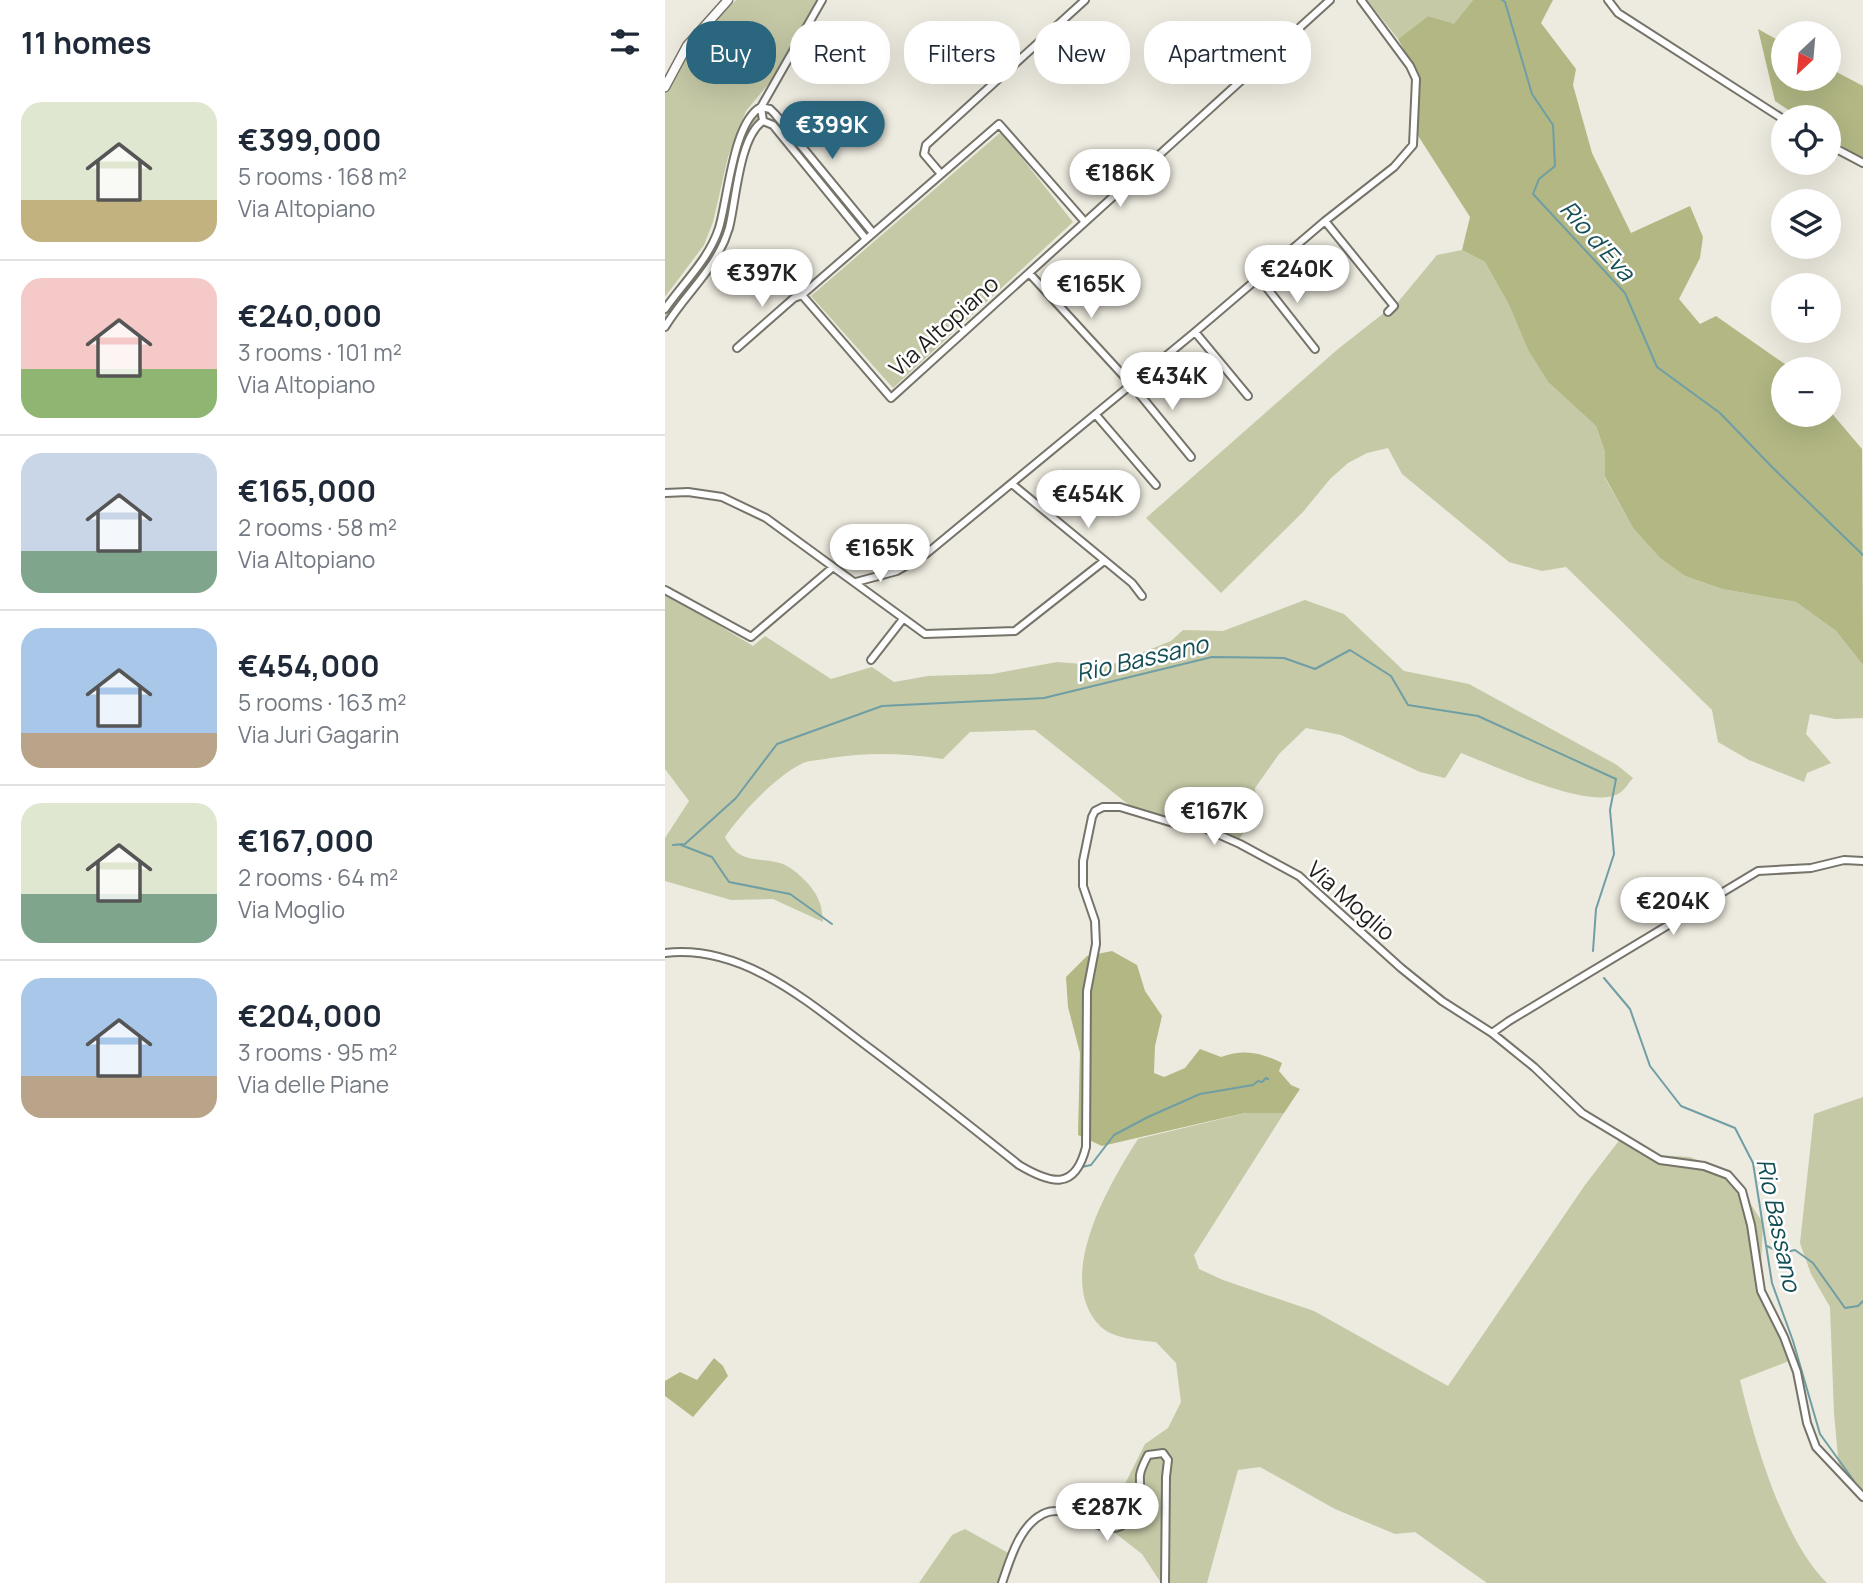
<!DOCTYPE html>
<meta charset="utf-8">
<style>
body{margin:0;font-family:Manrope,sans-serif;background:#f6f6f7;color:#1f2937;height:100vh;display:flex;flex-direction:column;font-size:26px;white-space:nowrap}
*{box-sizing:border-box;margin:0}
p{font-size:23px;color:#747a83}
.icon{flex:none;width:38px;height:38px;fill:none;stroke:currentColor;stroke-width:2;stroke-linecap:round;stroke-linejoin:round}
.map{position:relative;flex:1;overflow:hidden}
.details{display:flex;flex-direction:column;background:#fff;width:665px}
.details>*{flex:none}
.banner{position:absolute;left:21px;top:21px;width:665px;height:63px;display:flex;gap:14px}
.needle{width:46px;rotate:206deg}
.controls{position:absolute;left:1106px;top:21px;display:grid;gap:14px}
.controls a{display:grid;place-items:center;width:70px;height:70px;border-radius:50%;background:#fff;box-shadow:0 7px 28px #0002;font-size:35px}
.price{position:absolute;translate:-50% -60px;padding:0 16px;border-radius:24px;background:#fff;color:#222;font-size:23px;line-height:46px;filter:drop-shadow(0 2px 4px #0008)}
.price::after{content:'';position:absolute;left:50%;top:42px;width:21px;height:16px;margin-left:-10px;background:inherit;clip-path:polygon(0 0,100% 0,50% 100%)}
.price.on{background:#2a667e;color:#fff}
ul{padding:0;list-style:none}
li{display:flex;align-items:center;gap:21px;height:175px;padding:0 21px}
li+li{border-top:2px solid #e0e1e3}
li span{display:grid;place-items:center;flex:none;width:196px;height:140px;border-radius:21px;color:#555}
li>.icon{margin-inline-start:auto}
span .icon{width:84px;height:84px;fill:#fffc;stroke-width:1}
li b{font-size:30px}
h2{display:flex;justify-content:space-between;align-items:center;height:84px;padding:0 21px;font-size:30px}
.pill{padding:0 24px;border-radius:28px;background:#fff;box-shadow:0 7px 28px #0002;font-size:24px;line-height:63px}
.pill.on{background:#2a667e;color:#fff}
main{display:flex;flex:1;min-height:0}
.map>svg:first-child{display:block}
</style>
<main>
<section class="details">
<h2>11 homes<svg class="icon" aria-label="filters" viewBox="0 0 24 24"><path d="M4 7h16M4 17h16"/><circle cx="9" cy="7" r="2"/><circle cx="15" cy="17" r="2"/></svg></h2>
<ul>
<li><span style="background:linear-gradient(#dfe7d0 70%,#c2b280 0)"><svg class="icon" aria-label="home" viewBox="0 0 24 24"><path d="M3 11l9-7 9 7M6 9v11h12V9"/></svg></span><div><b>€399,000</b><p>5 rooms · 168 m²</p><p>Via Altopiano</p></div></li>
<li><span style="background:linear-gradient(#f6c9c9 65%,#8fb573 0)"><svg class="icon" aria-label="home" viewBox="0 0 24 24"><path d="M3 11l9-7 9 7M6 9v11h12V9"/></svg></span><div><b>€240,000</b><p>3 rooms · 101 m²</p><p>Via Altopiano</p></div></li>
<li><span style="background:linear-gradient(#c9d6e8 70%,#7fa58c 0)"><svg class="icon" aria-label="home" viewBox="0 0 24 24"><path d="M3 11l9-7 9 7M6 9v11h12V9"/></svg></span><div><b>€165,000</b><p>2 rooms · 58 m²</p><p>Via Altopiano</p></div></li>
<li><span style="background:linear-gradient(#a9c7e8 75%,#b9a48a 0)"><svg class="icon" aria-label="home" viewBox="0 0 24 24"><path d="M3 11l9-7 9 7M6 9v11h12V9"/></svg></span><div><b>€454,000</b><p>5 rooms · 163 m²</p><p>Via Juri Gagarin</p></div></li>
<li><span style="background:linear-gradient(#dfe7d0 65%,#7fa58c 0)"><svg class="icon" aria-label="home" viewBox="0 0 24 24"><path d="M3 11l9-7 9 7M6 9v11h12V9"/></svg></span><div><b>€167,000</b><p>2 rooms · 64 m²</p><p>Via Moglio</p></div></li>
<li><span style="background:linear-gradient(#a9c7e8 70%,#b9a48a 0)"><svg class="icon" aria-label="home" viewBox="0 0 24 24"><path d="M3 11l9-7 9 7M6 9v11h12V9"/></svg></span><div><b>€204,000</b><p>3 rooms · 95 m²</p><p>Via delle Piane</p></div></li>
</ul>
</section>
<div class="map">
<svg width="1198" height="1583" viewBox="0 0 1198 1583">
<rect width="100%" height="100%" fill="#edeadf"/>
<!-- green -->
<path fill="#c5c9a6" d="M71 0H152L105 82 81 111 63 157 48 222 39 245 0 297V86C10 59 50 22 71 0Z
M702 0H808L789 25 763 16 733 39Z
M93 112V119L84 134 60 230 53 251 0 323V312C14 294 33 276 43 256 62 217 63 143 93 112Z
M336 132 408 222 228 388 146 296Z
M797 250 820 262 844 305 863 350 883 382 931 426 940 452V478L968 528 995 558 1020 576 1057 589 1131 602 1171 631 1198 665V718L1170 719 1145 714 1141 734 1166 763 1142 773 1139 782 1084 760 1053 742 1047 710 901 567 877 571 844 562 737 474 723 448 702 453 683 463 665 479 638 512 556 593 481 518 673 349 733 302 772 255Z
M0 593 88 646 100 636 166 679 207 667 229 682 263 676 327 674 392 662 443 666 506 641 518 630 558 631 640 600 679 614 739 671 804 684 952 765 968 778C964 782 959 791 953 794 923 810 828 765 796 753L780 778 755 772 676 735 641 728 614 754 590 788C593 809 585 822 574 840L543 827 504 819 464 805 370 730 305 732 278 759C238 753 204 752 165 758 156 760 145 760 138 763 110 777 77 812 60 837 74 864 91 857 115 863 129 867 150 888 154 901 157 907 157 915 158 922L108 899 66 900 0 881V838L24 801 0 769Z
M1198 1097V1499L1174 1468 1169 1413 1165 1307 1146 1274 1135 1243 1149 1114Z
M605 1111 619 1113 529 1255 534 1269 558 1280 649 1311 783 1386 920 1185 956 1138 953 1135 978 1154 1025 1157 1061 1172 1079 1194 1098 1223 1095 1289 1124 1361 1075 1380C1089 1440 1118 1540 1162 1583H822L750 1532 730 1534 670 1509 595 1467 573 1470 542 1583H496L477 1554 450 1533 446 1512 480 1444 503 1428 516 1402 511 1363 491 1342C474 1340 448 1339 435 1326 388 1278 445 1183 473 1139L581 1113Z
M300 1529 345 1554 338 1583H254L287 1535Z"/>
<!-- forest -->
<path fill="#b2b784" d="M808 0H888L876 23 911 69 908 85 927 153 966 233 1025 206 1038 237 1035 258 1014 299 1035 324 1051 316 1127 369H1118V415H1164V410L1197 449 1198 665 1171 631 1131 602 1057 589 1020 576 995 558 968 528 940 477V452L931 426 883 382 863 350 844 305 820 262 797 250 805 217 752 134 753 76 733 39 763 16 789 24Z
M1093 29 1118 43V79H1164V68L1198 86V157L1192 156 1164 137V117H1134L1110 101Z
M447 951 472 965 480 991 497 1016 490 1046 489 1073 499 1077 520 1068 535 1049 556 1057C579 1049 595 1052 617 1063L614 1071 626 1085 635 1089 619 1113H580L437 1146 413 1135 415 1053 403 1007 401 977 422 956Z
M49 1358 58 1366 63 1376 28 1417 0 1396V1381L15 1372 32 1380Z"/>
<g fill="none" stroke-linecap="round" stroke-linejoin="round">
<!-- stream -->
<path stroke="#6f9ea4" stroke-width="2" d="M837 0 840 2 867 94 888 125 890 166 874 179 868 194 960 293 992 367 1055 413 1107 467 1198 555
M8 845 20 844 71 798 112 744 217 706 379 698 547 657 619 658 650 669 685 650 726 676 743 705 813 716 951 779 945 810 949 854 931 909 928 951
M16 845 47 857 64 882 125 894 167 924
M939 978 965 1009 985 1066 1016 1106 1070 1128 1088 1163 1107 1283 1128 1341 1155 1434 1189 1481
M417 1167 426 1165 449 1135 483 1117 535 1094 588 1085 593 1081 597 1082 601 1078 603 1079
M1102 1246 1116 1253 1130 1250 1148 1263 1180 1308 1193 1306 1198 1301"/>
<defs>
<path id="minor" d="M943 0 953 13 1118 119
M98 121 96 107 157 0
M1164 145 1198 163
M276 174 259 154 261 145 420 0
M660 221 729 306 723 312
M420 222 334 124 137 295 226 398 665 0
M364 273 467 385 526 457
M594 278 650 349
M0 309C19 282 44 259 54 228 63 198 68 122 96 107L105 109 110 114 208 233
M0 327C21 292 52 269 64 228 71 201 74 137 98 121L108 125 201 239
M530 332 583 396
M72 348 129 298 137 295
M431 415 491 485
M347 484 467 583 477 596
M0 493 23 492 57 497 101 518 260 634 350 631 439 561
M191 582 232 571 261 554 530 332 660 221 729 167 748 145 751 79 745 66 696 0
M0 590 86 637 167 568
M206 660 238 619
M0 953C79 944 144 1003 203 1047 254 1085 304 1125 354 1165 386 1184 410 1191 421 1147L422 991 431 944 430 921 418 886V861L427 817 430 811 438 807H455L508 823 539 828 575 844 634 876 736 968 777 1001 827 1033 869 1067 917 1113 995 1160 1039 1166 1063 1175 1077 1191 1086 1225 1096 1291 1119 1337 1132 1372 1142 1423 1151 1447 1198 1497
M827 1033 844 1021 1093 871 1146 868 1179 860 1198 861
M337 1583C345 1560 354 1526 378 1514 411 1498 444 1554 471 1512 479 1501 474 1487 475 1475 476 1468 480 1461 483 1455L498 1453 503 1460 501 1477 500 1583"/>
<path id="secondary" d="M0 87 22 46 63 0"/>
</defs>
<!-- minor casing -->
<use href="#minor" stroke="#76746a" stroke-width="10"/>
<!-- secondary casing -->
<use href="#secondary" stroke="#76746a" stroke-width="11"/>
<!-- minor -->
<use href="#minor" stroke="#fff" stroke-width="6"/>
<!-- secondary -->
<use href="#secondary" stroke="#fff" stroke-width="8"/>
</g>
<g text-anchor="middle" stroke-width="5" stroke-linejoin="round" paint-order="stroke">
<!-- street labels -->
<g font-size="23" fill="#201f1b" stroke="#fff">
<text transform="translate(279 326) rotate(-42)" y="8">Via Altopiano</text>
<text transform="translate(686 901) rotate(41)" y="8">Via Moglio</text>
</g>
<!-- water labels -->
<g font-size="24" font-style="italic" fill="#144f56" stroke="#fff">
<text transform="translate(932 241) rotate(48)" y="8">Rio d'Eva</text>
<text transform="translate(477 659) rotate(-13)" y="8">Rio Bassano</text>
<text transform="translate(1113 1225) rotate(78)" y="8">Rio Bassano</text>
</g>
</g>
</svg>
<div class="controls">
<a><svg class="needle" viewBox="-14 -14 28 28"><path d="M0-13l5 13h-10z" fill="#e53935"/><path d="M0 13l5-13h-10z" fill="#747a83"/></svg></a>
<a><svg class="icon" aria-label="locate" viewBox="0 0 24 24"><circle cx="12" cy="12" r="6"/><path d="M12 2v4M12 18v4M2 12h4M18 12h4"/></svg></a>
<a><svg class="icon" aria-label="layers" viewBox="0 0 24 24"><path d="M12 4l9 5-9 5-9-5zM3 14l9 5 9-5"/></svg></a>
<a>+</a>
<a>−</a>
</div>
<b class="price on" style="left:167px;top:161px">€399K</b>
<b class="price" style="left:455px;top:209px">€186K</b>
<b class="price" style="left:632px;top:305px">€240K</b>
<b class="price" style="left:97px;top:309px">€397K</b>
<b class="price" style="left:426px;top:320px">€165K</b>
<b class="price" style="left:507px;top:412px">€434K</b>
<b class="price" style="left:423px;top:530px">€454K</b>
<b class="price" style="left:215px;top:584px">€165K</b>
<b class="price" style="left:549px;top:847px">€167K</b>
<b class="price" style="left:1008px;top:937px">€204K</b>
<b class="price" style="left:442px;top:1543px">€287K</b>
<div class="banner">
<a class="pill on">Buy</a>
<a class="pill">Rent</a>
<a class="pill">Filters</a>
<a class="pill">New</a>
<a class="pill">Apartment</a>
</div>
</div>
</main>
